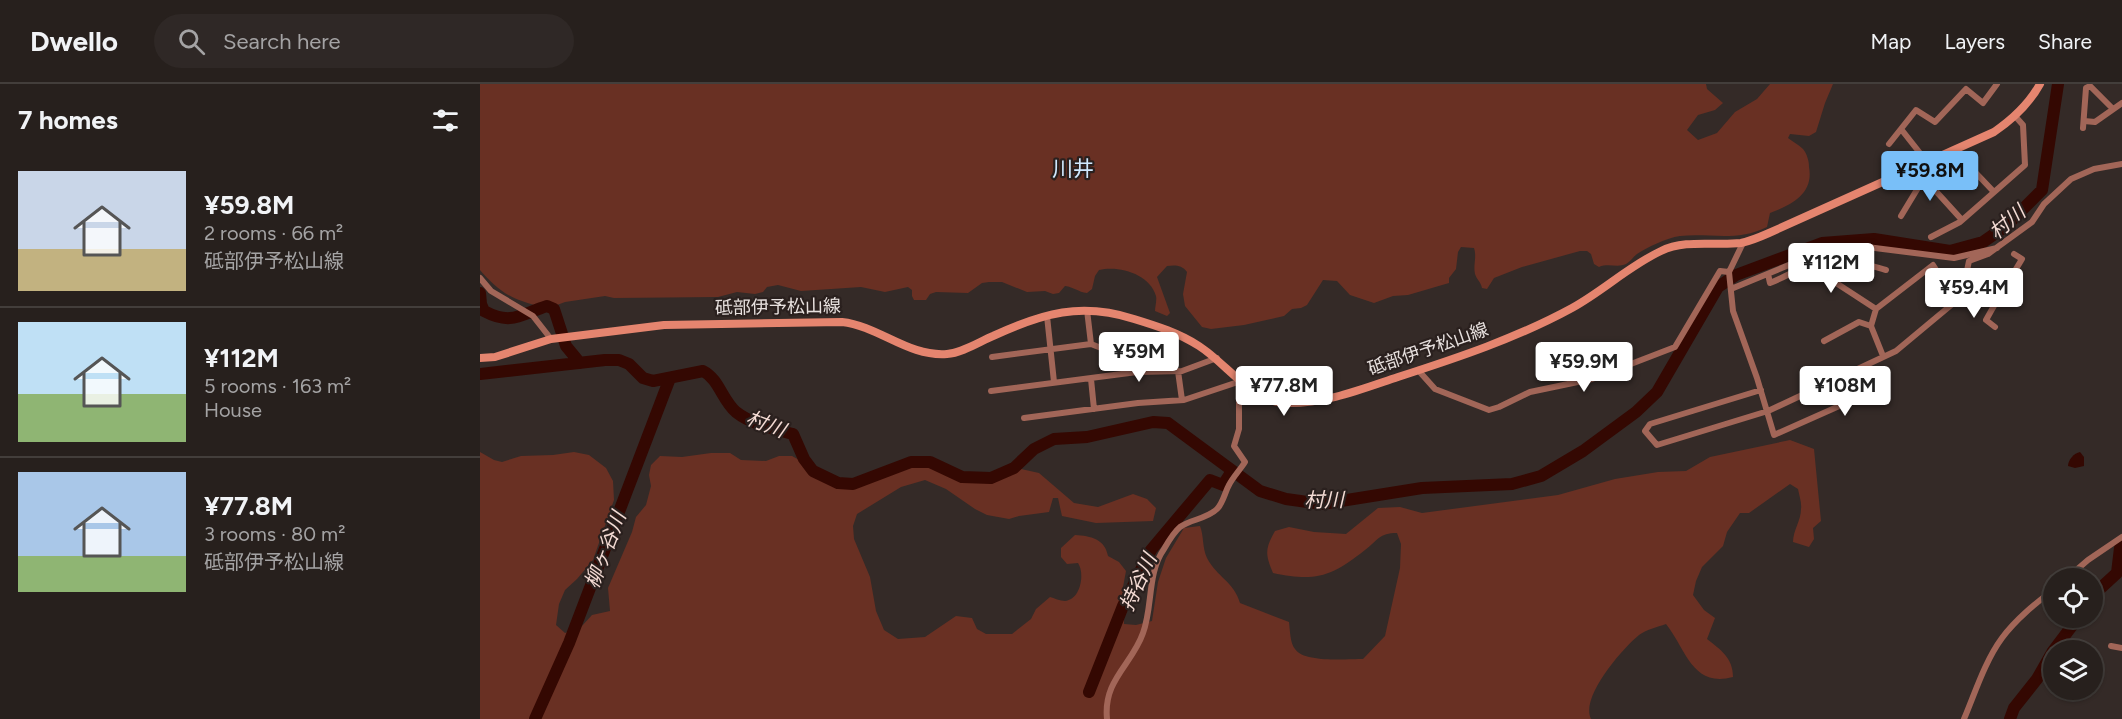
<!DOCTYPE html>
<meta charset="utf-8">
<style>
body{margin:0;font-family:Figtree,"Noto Sans JP",sans-serif;background:#2f2826;color:#f1f3f6;height:100vh;display:flex;flex-direction:column;font-size:22px;white-space:nowrap}
*{box-sizing:border-box;margin:0}
p{font-size:20px;color:#a4a3a4}
.icon{flex:none;width:33px;height:33px;fill:none;stroke:currentColor;stroke-width:2;stroke-linecap:round;stroke-linejoin:round}
.map{position:relative;flex:1;overflow:hidden}
.details{display:flex;flex-direction:column;background:#27201d;width:480px}
.details>*{flex:none}
.controls{position:absolute;left:1563px;top:484px;display:grid;gap:12px}
.controls a{display:grid;place-items:center;width:60px;height:60px;border-radius:50%;background:#27201d;box-shadow:0 2px 4px #0004,0 0 0 2px #433e3b;font-size:30px}
.price{position:absolute;translate:-50% -51px;padding:0 14px;border-radius:6px;background:#fff;color:#222;font-size:20px;line-height:39px;filter:drop-shadow(0 2px 3px #0008)}
.price::after{content:'';position:absolute;left:50%;top:36px;width:18px;height:14px;margin-left:-9px;background:inherit;clip-path:polygon(0 0,100% 0,50% 100%)}
.price.active{background:#79bff8;color:#111}
ul{padding:0;list-style:none}
li{display:flex;align-items:center;gap:18px;height:150px;padding:0 18px}
li+li{border-top:2px solid #433e3b}
li span{display:grid;place-items:center;flex:none;width:168px;height:120px;border-radius:0px;color:#555}
li>.icon{margin-inline-start:auto}
span .icon{width:72px;height:72px;fill:#fffc;stroke-width:1}
li b{font-size:26px}
h2{display:flex;justify-content:space-between;align-items:center;height:72px;padding:0 18px;font-size:26px}
header{display:flex;align-items:center;gap:36px;box-sizing:border-box;height:84px;padding:0 30px;background:#27201d;border-bottom:2px solid #433e3b}
header strong{font-size:28px}
nav{display:flex;gap:33px;margin-inline-start:auto;font-size:21px}
.search{width:420px;height:54px;background:#2f2826;display:flex;align-items:center;gap:15px;box-sizing:border-box;padding:0 21px;border-radius:33px;color:#a4a3a4;font-size:22px}
main{display:flex;flex:1;min-height:0}
.map>svg:first-child{display:block}
</style>
<header>
<strong>Dwello</strong>
<div class="search"><svg class="icon" aria-label="search" viewBox="0 0 24 24"><circle cx="10" cy="10" r="6"/><path d="M15 15l6 6"/></svg>Search here</div>
<nav><a>Map</a><a>Layers</a><a>Share</a></nav>
</header>
<main>
<section class="details">
<h2>7 homes<svg class="icon" aria-label="filters" viewBox="0 0 24 24"><path d="M4 7h16M4 17h16"/><circle cx="9" cy="7" r="2"/><circle cx="15" cy="17" r="2"/></svg></h2>
<ul>
<li><span style="background:linear-gradient(#c9d6e8 65%,#c2b280 0)"><svg class="icon" aria-label="home" viewBox="0 0 24 24"><path d="M3 11l9-7 9 7M6 9v11h12V9"/></svg></span><div><b>¥59.8M</b><p>2 rooms · 66 m²</p><p>砥部伊予松山線</p></div></li>
<li><span style="background:linear-gradient(#bfe0f5 60%,#8fb573 0)"><svg class="icon" aria-label="home" viewBox="0 0 24 24"><path d="M3 11l9-7 9 7M6 9v11h12V9"/></svg></span><div><b>¥112M</b><p>5 rooms · 163 m²</p><p>House</p></div></li>
<li><span style="background:linear-gradient(#a9c7e8 70%,#8fb573 0)"><svg class="icon" aria-label="home" viewBox="0 0 24 24"><path d="M3 11l9-7 9 7M6 9v11h12V9"/></svg></span><div><b>¥77.8M</b><p>3 rooms · 80 m²</p><p>砥部伊予松山線</p></div></li>
</ul>
</section>
<div class="map">
<svg width="1642" height="635" viewBox="0 0 1642 635">
<rect width="100%" height="100%" fill="#342a27"/>
<!-- green -->
<path fill="#693023" d="M0 0H1226L1227 5 1243 19 1235 26 1218 31 1207 46 1218 56 1237 49 1255 28 1277 15 1290 0H1353L1345 19 1336 48 1329 52 1310 50 1308 54C1312 57 1319 61 1323 65 1327 70 1329 77 1329 83 1334 110 1311 121 1290 129L1287 143C1257 158 1231 149 1200 152 1186 154 1168 163 1157 170 1153 173 1150 178 1146 180 1138 184 1128 179 1119 183L1114 180 1111 170 1107 167H1100L1042 183 1014 194 1007 205 1002 204C1001 198 997 196 995 190 993 181 997 173 994 164L981 163 978 168 976 185 969 194V199L928 211 913 212 894 219 870 211 857 197 843 196 827 221 821 224 812 225 804 232 764 241 731 245 722 243 705 222 703 210 707 188C702 181 695 181 687 182L677 193 690 229 687 232 675 227C675 223 677 216 676 212 670 190 639 181 619 186L615 192 612 205 607 209C598 208 594 203 585 202L579 209 573 210 565 207 547 208 522 198H509L502 199 488 209 456 208 450 210 446 216H434L432 212V206L428 203 405 208 381 203 321 207 298 201 287 203 283 208 275 210 257 208 238 213 134 214 125 212 85 218 64 226C55 220 52 221 42 217 25 212 11 199 0 186Z
M1310 356 1334 365 1341 437 1333 444 1334 455 1329 463 1313 458C1313 446 1321 437 1321 425 1322 419 1319 411 1318 405L1310 400 1269 429H1260L1247 448 1243 462 1222 483 1216 497 1213 511 1224 526 1235 534 1227 555C1241 566 1253 574 1253 593 1212 604 1206 565 1186 540 1177 543 1166 546 1159 551 1142 565 1100 613 1111 635H0V368L14 376 22 378 41 372 73 371 94 368 109 371 126 384 133 397 134 416 113 476 97 495 85 506 79 520 76 541 85 549 101 543 112 531 130 527 128 504 152 448 156 433 166 421 171 402 169 391 171 381 180 372 202 373 231 369H250L261 376 286 377 299 372H312L321 377 330 391 356 404 372 405 433 381 451 383 479 394 518 396 541 385 559 389 594 419 618 423 653 410 667 415 676 424 673 437 616 439 582 432 578 414H573L569 428 539 432 529 435 507 431 495 425 466 405 445 396 421 403 377 430 373 442 374 455 390 493 396 527 404 546 418 555 445 553 476 532 492 534 497 545 506 550H532L551 535 556 525 570 513C574 514 580 517 585 517 601 516 605 489 598 479L587 480 581 473V464L595 451C611 452 625 455 628 472L639 478 646 487 643 503 644 540 656 541 672 537 678 498 686 474 704 444 720 442C724 452 722 463 727 474 737 493 754 498 760 519L809 538C810 546 810 559 815 565 824 579 867 575 883 575L905 552 920 484 921 460 917 449C899 449 898 456 885 466 851 493 835 498 793 489 785 470 785 465 795 447L809 443 834 448 866 450 898 424 920 423 942 429 1078 411 1135 395 1178 388 1206 387 1230 373Z"/>
<!-- water -->
<path fill="#340802" d="M1600 368 1604 373V382L1595 384 1588 382C1588 376 1594 369 1600 368Z"/>
<g fill="none" stroke-linecap="round" stroke-linejoin="round">
<!-- river -->
<path stroke="#340802" stroke-width="12" d="M0 209 1 220 4 227C32 242 41 230 67 222L74 225 86 262 100 279
M0 290 125 276H139L149 280 163 294 173 297 223 287C239 295 242 316 256 328 271 340 294 345 313 350L324 375 333 387 358 399 373 400 431 378H450L482 393 511 394 534 384 554 365 574 355 607 353 673 338 688 339 780 407 806 415 842 420 942 404 1032 400 1061 392 1103 367 1156 328 1177 308 1238 203 1256 191 1342 159 1394 155 1470 167 1503 158 1526 142 1562 106 1578 0
M1612 512 1637 489 1640 464 1642 462
M609 608 643 522 671 466 730 396 743 401 752 387
M55 635 89 559 190 294
M1530 635 1534 624 1557 595 1573 567 1598 534"/>
<!-- minor -->
<path stroke="#a26658" stroke-width="6" d="M1604 37 1615 38 1642 19
M1603 44 1606 4 1610 2 1633 25
M1421 45 1447 78
M1409 60 1436 26 1455 38 1486 5 1503 19 1517 0
M1474 66 1514 108
M1434 83 1482 136
M1421 132 1444 94
M1451 153 1480 138 1545 81 1543 41 1535 32
M1263 159 1249 188 1253 227 1277 294 1294 351 1384 311 1374 286
M1348 177 1344 188 1350 195 1396 225
M1288 190 1290 199C1305 193 1318 185 1333 179 1355 170 1384 180 1406 186
M0 194 11 207 53 232 71 255
M1251 205 1345 166 1372 162 1387 163 1474 174 1517 164
M1481 215 1489 177 1508 170 1552 138 1564 120 1591 95 1614 85 1642 80
M607 226 611 260
M567 232 574 298
M1515 243 1506 236 1515 220
M1344 257 1379 238 1391 242
M1403 272 1391 242 1396 225 1453 181 1476 217
M512 273 611 260 657 278V288
M938 286 955 305 1009 326 1019 323 1050 308 1112 295 1195 263 1240 187 1249 188
M698 287 702 316
M611 295 614 325
M1281 306 1170 340 1165 347 1177 361 1288 327 1416 267 1476 217 1481 215 1515 220 1542 175 1534 170
M511 307 657 288 702 287 737 274
M544 334 658 319 704 316 761 297
M1586 495 1608 476 1642 453
M1631 562 1642 564
M627 635C623 596 652 581 663 549 673 522 667 489 684 465 688 458 694 448 700 443 711 435 727 435 737 425 743 419 745 408 749 401 753 393 760 386 765 378L754 362 759 345V315L765 301
M1484 635C1495 609 1505 577 1522 554 1536 535 1555 520 1574 505"/>
<!-- secondary -->
<path stroke="#e5856f" stroke-width="8" d="M0 274 15 273 71 255 184 241 362 238C399 242 428 273 467 270 482 269 499 258 513 252 563 229 601 218 654 235 677 242 699 249 719 262 746 279 773 319 806 319 845 320 882 305 918 293 977 274 1037 254 1092 224 1123 207 1149 182 1181 167 1205 155 1235 162 1261 159 1270 157 1280 153 1289 149L1514 48C1533 35 1549 20 1560 0"/>
</g>
<g text-anchor="middle" stroke-width="4.5" stroke-linejoin="round" paint-order="stroke">
<!-- street labels -->
<g font-size="18" fill="#e7e0de" stroke="#2a201e">
<text transform="translate(298 223) rotate(-1)" y="6">砥部伊予松山線</text>
<text transform="translate(948 265) rotate(-19)" y="6">砥部伊予松山線</text>
</g>
<!-- water labels -->
<g font-size="20" font-style="italic" fill="#f4dbd4" stroke="#2a201e">
<text transform="translate(1527 138) rotate(-40)" y="7">村川</text>
<text transform="translate(286 340) rotate(21)" y="7">村川</text>
<text transform="translate(844 416) rotate(-1)" y="7">村川</text>
<text transform="translate(125 466) rotate(-69)" y="7">柳ヶ谷川</text>
<text transform="translate(658 498) rotate(-65)" y="7">持谷川</text>
</g>
<!-- quarter labels -->
<g font-size="21" fill="#cfe8fe" stroke="#2a201e">
<text x="593" y="92">川井</text>
</g>
</g>
</svg>
<div class="controls">
<a><svg class="icon" aria-label="locate" viewBox="0 0 24 24"><circle cx="12" cy="12" r="6"/><path d="M12 2v4M12 18v4M2 12h4M18 12h4"/></svg></a>
<a><svg class="icon" aria-label="layers" viewBox="0 0 24 24"><path d="M12 4l9 5-9 5-9-5zM3 14l9 5 9-5"/></svg></a>
</div>
<b class="price active" style="left:1450px;top:118px">¥59.8M</b>
<b class="price" style="left:1351px;top:210px">¥112M</b>
<b class="price" style="left:1494px;top:235px">¥59.4M</b>
<b class="price" style="left:659px;top:299px">¥59M</b>
<b class="price" style="left:1104px;top:309px">¥59.9M</b>
<b class="price" style="left:804px;top:333px">¥77.8M</b>
<b class="price" style="left:1365px;top:333px">¥108M</b>
</div>
</main>
